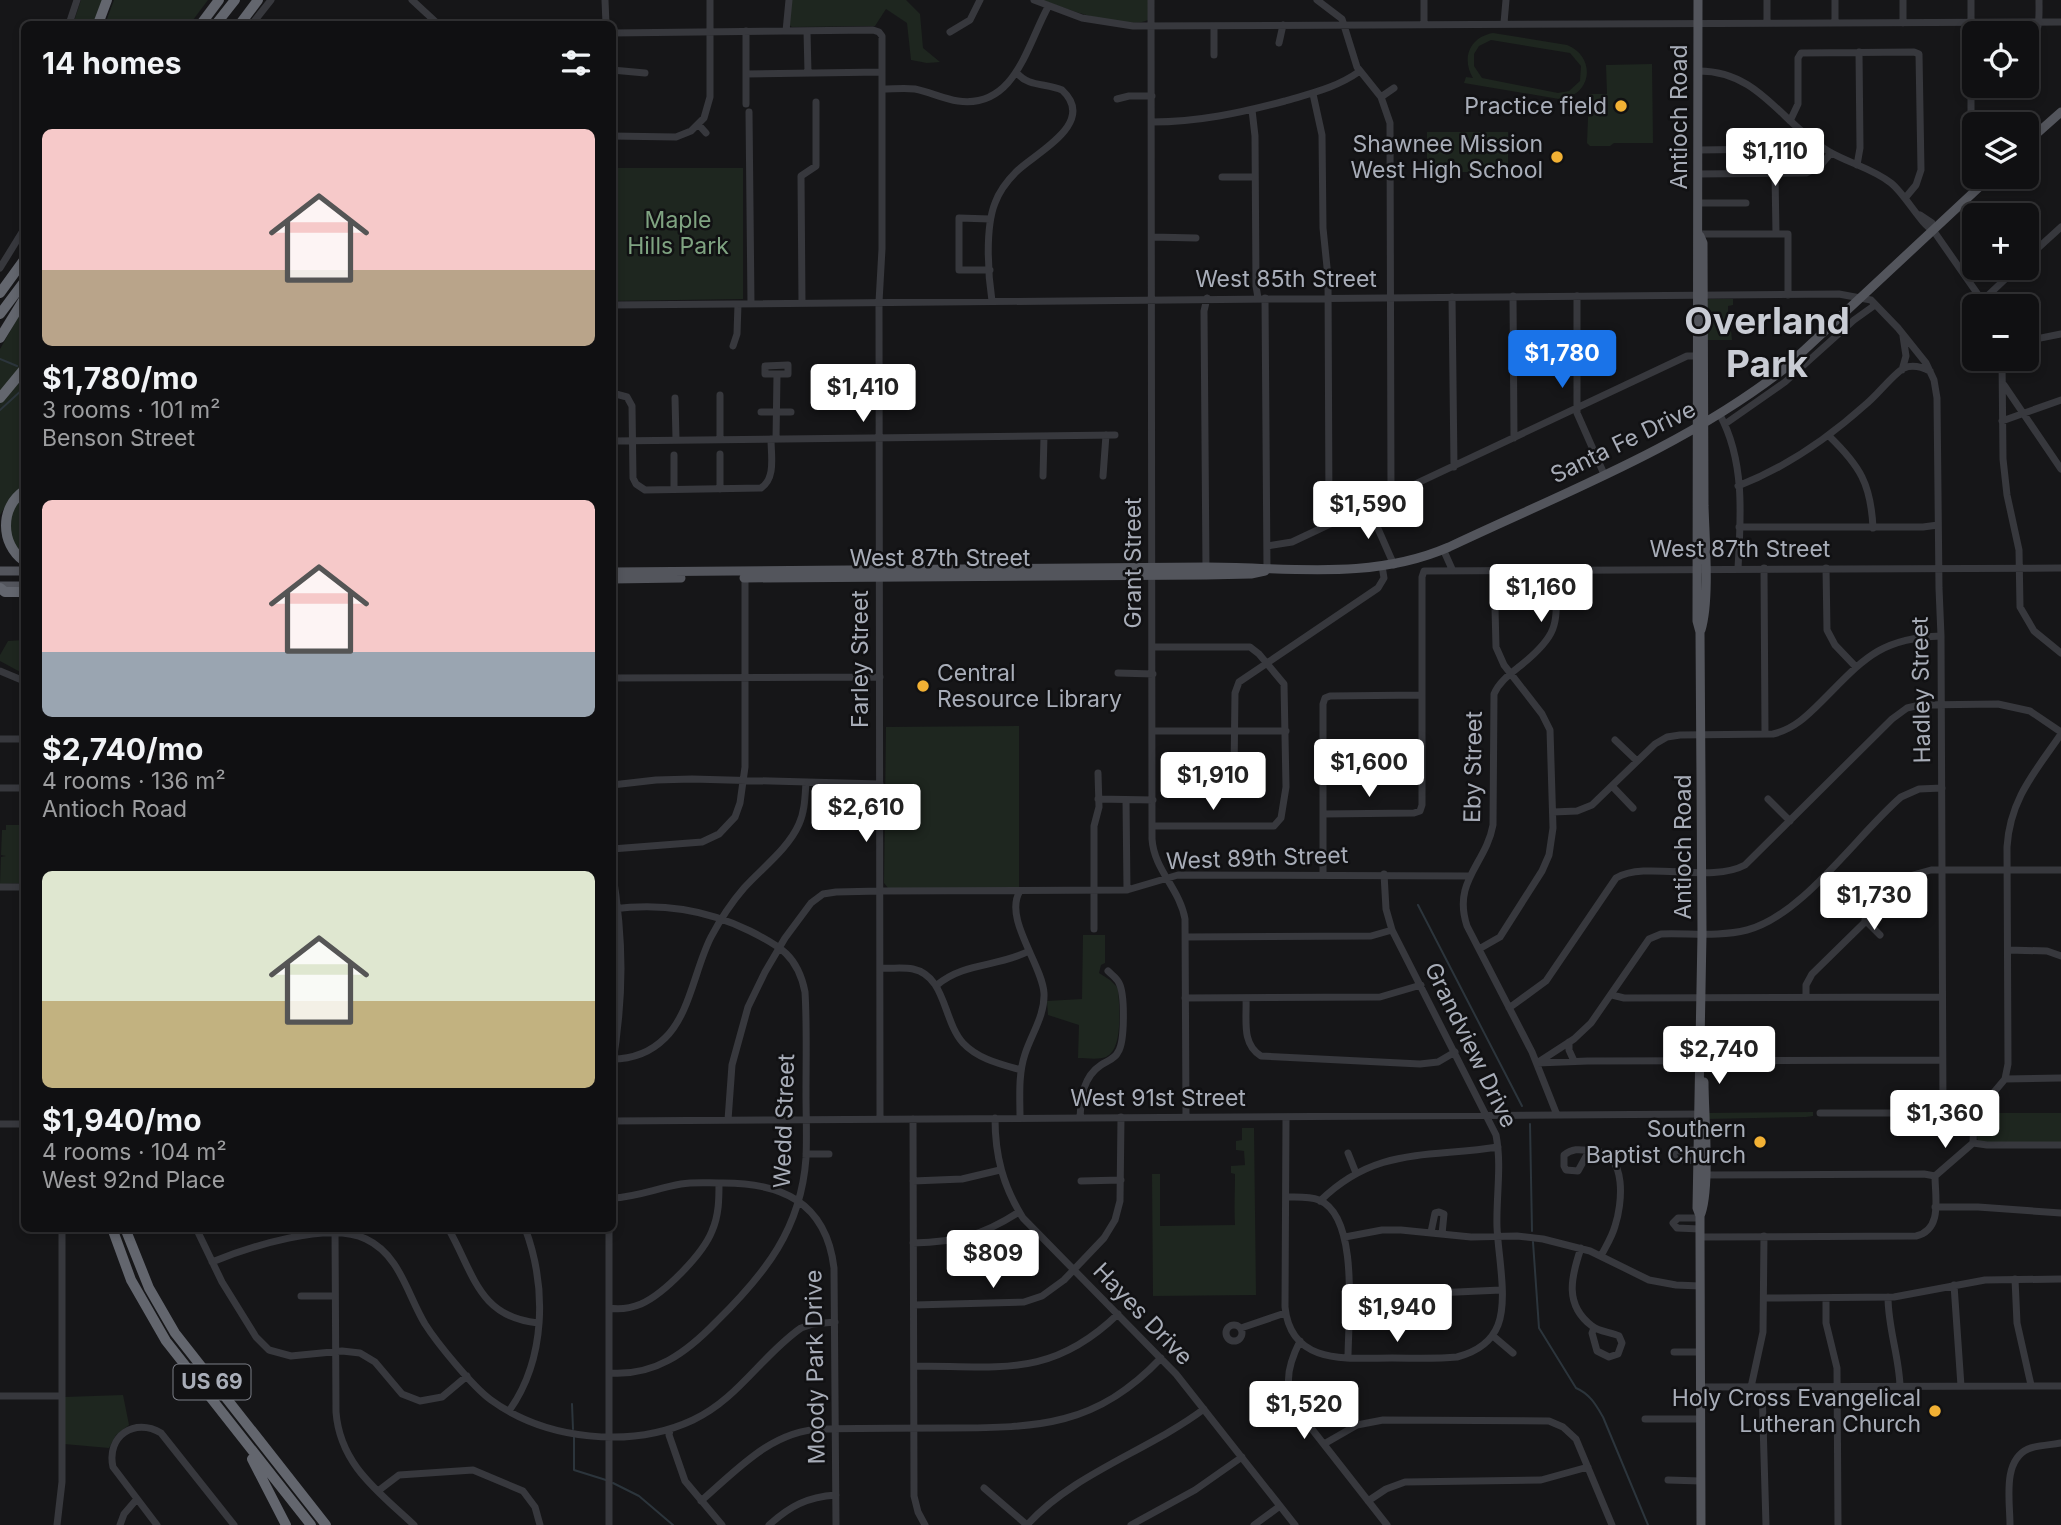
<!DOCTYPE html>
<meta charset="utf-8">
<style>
body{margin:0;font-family:Inter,sans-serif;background:#19191b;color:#f1f3f6;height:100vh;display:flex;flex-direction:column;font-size:26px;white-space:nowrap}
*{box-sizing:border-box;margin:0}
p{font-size:23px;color:#9c9d9f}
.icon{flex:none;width:38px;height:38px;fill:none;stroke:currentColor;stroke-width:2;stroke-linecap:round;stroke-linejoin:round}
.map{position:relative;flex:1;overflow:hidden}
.panel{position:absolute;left:21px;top:21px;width:595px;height:1211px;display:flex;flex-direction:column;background:#101012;border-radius:10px;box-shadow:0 4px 10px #0003,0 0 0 2px #303032}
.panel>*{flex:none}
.controls{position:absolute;left:1962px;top:21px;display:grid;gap:14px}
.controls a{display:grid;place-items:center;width:77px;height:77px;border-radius:10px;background:#101012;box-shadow:0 4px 10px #0003,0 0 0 2px #303032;font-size:35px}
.price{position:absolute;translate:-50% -60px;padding:0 16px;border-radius:7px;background:#fff;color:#222;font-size:23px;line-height:46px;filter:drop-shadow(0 2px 4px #0008)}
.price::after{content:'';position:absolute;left:50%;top:42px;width:21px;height:16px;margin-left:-10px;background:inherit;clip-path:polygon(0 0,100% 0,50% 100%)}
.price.active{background:#1a73e8;color:#fff}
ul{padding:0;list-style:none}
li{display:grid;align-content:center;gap:14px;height:371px;padding:0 21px}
li span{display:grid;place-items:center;height:217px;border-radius:10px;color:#555}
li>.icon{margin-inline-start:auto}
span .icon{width:126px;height:126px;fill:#fffc;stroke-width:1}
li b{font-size:30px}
h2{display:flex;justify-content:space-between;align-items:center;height:84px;padding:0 21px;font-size:30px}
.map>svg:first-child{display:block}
</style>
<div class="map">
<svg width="2061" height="1525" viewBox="0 0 2061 1525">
<rect width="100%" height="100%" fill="#161618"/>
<!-- green -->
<path fill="#1e261f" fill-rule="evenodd" d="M81 0H103L94 24H73Z
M114 0H208L190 24H105Z
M791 0H906L920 14 923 48 940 62 927 63 911 60 907 23 886 9 875 26 792 27 789 25Z
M1043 0H1148V20C1127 31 1065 9 1043 0Z
M1493 33 1567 45C1597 57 1592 97 1559 99L1464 83 1466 77 1473 78C1461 58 1470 37 1493 33ZM1491 40 1570 53 1581 66 1580 81 1569 91 1558 93 1482 78 1474 66V54L1479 46Z
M1652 64 1653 143H1614L1610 146H1590L1587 143 1589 94H1607L1606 65Z
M1427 132H1508V171L1427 173Z
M613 168H743V299L613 301Z
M1709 299H1733V305L1728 306V329L1731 330 1732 340H1706L1707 301Z
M24 307V365L0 394V349Z
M24 378V488L8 502 0 515V403Z
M24 496V555L10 544 7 513Z
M24 640V672L22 671 24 674 0 661V655L8 641Z
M1019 726V888H888L884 883 886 727Z
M6 825H24V883L0 884 1 857 6 856 1 855 2 830H6Z
M1083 935H1105V963L1101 965 1099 973 1110 980 1118 988C1119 1004 1124 1049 1106 1057 1098 1060 1086 1058 1078 1058L1079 1025 1048 1015 1047 1001 1082 999Z
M1813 1112V1116L1806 1117 1706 1119V1113Z
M1979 1113H2061V1142H1979L1977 1138Z
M1242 1128H1254L1256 1295 1153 1296 1152 1174H1160V1226L1235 1225C1234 1208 1235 1192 1235 1174L1231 1173V1166L1245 1165 1244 1151 1236 1150V1141L1242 1140Z
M123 1395 129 1425 116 1435 109 1448 64 1444V1397Z"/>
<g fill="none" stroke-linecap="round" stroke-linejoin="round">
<!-- stream -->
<path stroke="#2c353c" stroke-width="2" d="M0 359 17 366
M0 410 24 388
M1418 905 1522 1106
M1530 1124 1532 1231
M1533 1242 1539 1328 1576 1388C1590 1394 1596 1405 1603 1417L1648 1525
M572 1404 573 1429
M574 1437V1470L606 1480
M613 1483 639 1496 673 1525"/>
<!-- minor -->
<path stroke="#37383d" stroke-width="7" d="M412 0 438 24
M605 0 606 24
M1034 0 1082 18 1133 26 2061 22
M1151 0 1152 839C1154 870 1180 889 1185 919L1186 1117
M1317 0 1342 19 1357 67 1381 97 1390 123 1391 495
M1767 0V22
M1835 0V22
M1903 0V23
M1971 0V178L1975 191
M1504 23 1506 0
M69 24 77 0
M252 24 271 0
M1424 24V0
M1214 26V55
M746 31V104
M786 31 789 0
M807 31 808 73
M950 32 970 20 980 0
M612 33 873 30 879 32 882 36V249L879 302 880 1119
M1279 43 1283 25
M2026 46C2041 33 2039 19 2039 0
M612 70 645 73
M1699 71C1759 71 1781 123 1828 151 1848 163 1872 168 1891 183 1905 194 1922 226 1933 230
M746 74 882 72
M882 89C893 89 905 88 915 89 930 92 943 99 958 101 1015 109 1027 45 1048 7
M1313 94 1322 135 1323 228 1328 277 1329 512 1331 522
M1381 97 1394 88
M1971 97 1984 86
M1117 99 1129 96H1152
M1252 110 1255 136 1256 286 1258 298
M749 112 751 304
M1790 121 1798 104V58L1801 53 1914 52 1919 54 1921 170 1916 185 1906 197
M1152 122C1198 122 1240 113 1285 101 1312 93 1336 88 1360 71
M698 124 706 133
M612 136 676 137 691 131 704 118 710 97V0
M1698 150 1788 149 1799 144 1806 136
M1857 165 1860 148 1859 52
M1698 174 1806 173 1820 166 1831 153
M1775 174 1776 234
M1222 177H1255
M1698 203H1746
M1920 215 1932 223 1933 230 1986 306
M990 219 959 218V270H990
M1699 234H1788V295
M1152 237 1196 238
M2026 259 2061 227
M0 268 24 229
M1513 296 1514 438
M1577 296V413L1604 474
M1452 297 1454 467
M1265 298 1267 570
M992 301C988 275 985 228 995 203 999 192 1007 181 1016 172 1035 153 1098 123 1062 90 1047 83 1028 87 1017 73
M1982 301 2017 268
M802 303 801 176 816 166V102
M612 305 1839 294 1871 300 1898 328 1926 363 1934 380 1937 398 1939 588 1941 636 1943 1113
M2026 341 2061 334
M733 346 737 334 738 304
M2002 359 2003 459 2007 495 2019 550 2020 607 2034 631 2061 653
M788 365V374H765V366Z
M1902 370 1906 356 1903 336
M2004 385 2061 469
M612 393 627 397 632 406 633 478 636 484 645 490 761 488C776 478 771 456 771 439
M675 398 676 439
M761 412H791
M1720 415C1745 461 1741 517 1738 568
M2002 421 2061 400
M1725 424 1785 382 1854 320 1875 305
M1829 436C1860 466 1871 484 1873 528
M720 439V395
M776 439 777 375
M612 441 1115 435
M674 455V489
M1043 476 1044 436
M1103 476 1106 435
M1738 486C1787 467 1827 439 1865 405 1877 396 1892 375 1904 368 1913 364 1922 367 1930 371
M720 489V454
M1368 506 1394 565
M1739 527H1923L1938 525
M1267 546 1292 542 1687 356H1701
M1443 549 1452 569
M1764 568 1765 734
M1826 568 1827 630 1835 645 1856 667
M1555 569C1556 621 1564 631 1520 666 1510 674 1499 682 1494 694L1493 825C1486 864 1452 881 1467 926L1532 1052 1557 1115
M1206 570 1204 311 1207 298
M1153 647H1250L1259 654 1284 684 1286 787 1281 818 1274 826H1153
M0 671 24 681
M1118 673 1153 674
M612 678 880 677
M1153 731H1286
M0 739H24
M1615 740 1637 761
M1323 755 1422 754
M1234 773 1235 693 1239 682 1378 588 1384 578 1382 566
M612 785 656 780 692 779 880 784
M1612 786 1633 808
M0 788H24
M1098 799 1153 800
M1768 799 1790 821
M1126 800 1127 890
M1553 812 1577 811 1592 805 1655 744 1667 737 1680 735 1773 734C1794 729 1807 716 1822 701 1863 660 1879 638 1941 636
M1323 814 1414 813 1420 811 1422 805V577L1424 571 2061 568
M612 849 702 842 719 834 735 817 740 803 745 767V576
M612 869C624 941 624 996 612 1068
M1323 874V704L1325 698 1330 696 1422 695
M0 887H24
M1865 920 1880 935
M1094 929V826L1099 807 1098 773
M1185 937 1371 936 1392 930
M1479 949 1500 937 1542 871 1549 855 1553 828 1550 730 1542 714 1504 665 1496 647 1494 569
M2008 950 2047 951 2061 956
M880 968C891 969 902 967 913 969 946 976 943 1021 963 1043 978 1059 1000 1064 1021 1070
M937 985C964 962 999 967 1029 951
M1612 995 1624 998 1942 997
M1806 997V985L1812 974 1913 875 1931 870H2061
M1185 998 1380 997 1421 985
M1246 998C1247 1019 1241 1044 1261 1056L1420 1064 1438 1062 1455 1052
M1509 1008 1546 981 1616 878C1646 860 1710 884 1745 865L1892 719 1907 708 1920 705 1998 704 2030 711 2061 732
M1569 1042V1050L1574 1061
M612 1059C632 1059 651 1052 665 1038 690 1014 695 968 711 937 720 920 731 903 744 888 762 868 788 849 799 824 805 811 805 796 806 782
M1537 1063 1574 1039 1591 1023 1649 939 1661 934C1689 933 1719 937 1747 930 1802 916 1857 835 1901 797L1919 789 1942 788
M1537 1063 1588 1061 1942 1060
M2005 1079 2061 1078
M1820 1113H1966L1974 1116
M1286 1117 1285 1307C1291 1366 1348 1358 1392 1358 1414 1358 1436 1359 1457 1357 1476 1352 1491 1343 1498 1325 1508 1299 1498 1255 1497 1227 1496 1196 1502 1166 1496 1135L1392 930 1386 909 1384 874
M995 1118C995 1156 1003 1186 1023 1218L1176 1374 1295 1525
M1020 1118C1020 1097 1018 1075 1025 1054 1032 1033 1045 1015 1044 993 1042 964 1003 918 1020 891
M1080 1118C1081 1097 1083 1077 1101 1065 1107 1061 1115 1059 1118 1052 1125 1042 1125 994 1119 983 1117 978 1112 975 1108 971
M913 1119 914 1496 918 1512 925 1525
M728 1120 732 1065 748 1007 765 972 785 938 811 903 823 894 836 892 880 891 1127 890 1178 875 1469 876
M612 1121 1704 1114
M0 1124H24
M1973 1143 1987 1145H2061
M1697 1150 1675 1151 1673 1155 1676 1159 1697 1161
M1589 1151 1578 1171 1566 1170 1564 1166V1155C1574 1147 1582 1150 1595 1151 1628 1154 1622 1205 1615 1226 1612 1237 1606 1246 1601 1256
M1348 1153 1356 1173
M806 1154H829
M1701 1175 1924 1174 1935 1176
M913 1181 962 1179 1000 1170
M1081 1181 1121 1180
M1286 1197C1297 1197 1309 1196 1319 1200 1360 1217 1348 1321 1348 1358
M612 1198C637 1197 657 1188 681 1184 694 1182 706 1183 719 1183 780 1182 826 1201 834 1268L836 1525
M1320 1201C1376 1146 1428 1158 1498 1147
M1935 1207H1978L2061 1213
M1700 1218H1678L1673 1223 1677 1228 1700 1229
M196 1228 222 1282 256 1337 269 1350 291 1356 342 1351 360 1353 375 1362 402 1394 420 1401 442 1397 467 1376
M335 1228 336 1412C340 1465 379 1492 414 1525
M448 1228C474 1273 478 1317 538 1323
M1431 1232 1435 1213 1439 1212 1444 1214 1442 1234
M1345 1237 1382 1230H1401L1471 1237 1517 1236 1543 1239 1590 1251 1649 1280 1676 1285 1700 1286
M1700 1237 1916 1236C1943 1230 1935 1197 1935 1176L1973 1143 1974 1116 2005 1079 2008 1064 2007 847C2010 799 2035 772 2061 734
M913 1243C957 1242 982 1236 1019 1212
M1581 1248C1571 1277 1564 1305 1592 1326 1599 1332 1611 1332 1619 1336L1622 1343 1618 1354 1609 1357 1597 1351 1592 1333 1594 1328
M212 1262C249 1247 328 1221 366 1239 400 1255 407 1294 425 1324 437 1343 473 1387 491 1400 546 1440 631 1449 693 1420 738 1399 762 1355 801 1328L813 1324 835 1322
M2015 1279 2017 1323 2031 1385
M1954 1285 1961 1386
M1413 1294 1501 1290
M301 1296H335
M1888 1297C1888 1328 1899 1356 1900 1386
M1764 1298 1894 1297 1985 1280 2061 1279
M1826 1298V1323L1837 1368 1838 1525
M914 1305 1024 1302 1042 1296 1064 1280 1104 1238 1115 1220 1120 1201 1121 1117
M609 1308C620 1310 631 1308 641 1304 664 1294 703 1254 712 1231 719 1215 719 1199 719 1183
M1226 1333a8 8 0 1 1 16 0a8 8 0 1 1-16 0Z
M1241 1328 1285 1313
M1493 1336 1513 1353
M1300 1341C1285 1371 1283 1390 1304 1419L1387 1525
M1674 1352H1699
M914 1366C999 1366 1051 1379 1118 1314
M610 1373C655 1376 686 1353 716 1322 765 1274 801 1229 806 1158 807 1136 806 1115 806 1093 806 1060 807 1025 805 992 798 956 780 946 750 931 705 909 662 903 612 909
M1700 1387 2061 1386
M1751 1387 1763 1332 1764 1236
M1762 1388 1766 1525
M0 1396H62
M509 1411C546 1359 547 1287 525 1228
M1645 1419H1700
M670 1430 669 1435 685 1481 722 1525
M1324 1444 1357 1425 1383 1420 1549 1421 1563 1427 1576 1439 1612 1525
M1668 1480 1701 1481
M984 1488 1027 1525C1074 1473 1148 1451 1204 1409
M378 1491 399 1475 473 1470 523 1491 535 1507 540 1525
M701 1501C737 1470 771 1431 821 1429 864 1428 907 1428 950 1428 1038 1428 1097 1426 1161 1358
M1368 1501 1386 1489 1405 1482 1541 1480 1588 1467
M57 1525 62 1482V1228
M120 1525 124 1514 136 1500
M157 1525 113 1467C106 1436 135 1417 161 1433L234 1525
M609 1525V1228
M769 1525C790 1506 807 1497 836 1495
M1131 1525 1195 1490 1242 1457
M1254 1525 1280 1506
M2010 1525C2010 1501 2002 1461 2028 1449 2038 1445 2051 1445 2061 1443"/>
<!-- major -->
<path stroke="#53555c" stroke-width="9" d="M1698 0 1697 621 1700 632 1702 934 1697 1208 1700 1216V1237L1701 1525
M2026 143 2061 112
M1700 236 1703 243C1704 331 1704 419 1704 506 1705 540 1710 600 1701 630
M0 571H24
M612 572 1206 567C1287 567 1371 581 1449 547 1563 493 1684 447 1784 369L1990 177
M744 578 1206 575 1251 574 1265 571
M612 579 681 578
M0 586H24
M1700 1216C1711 1190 1704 1114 1704 1082"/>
<!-- highway -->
<path stroke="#63666e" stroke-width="10" d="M98 24 107 0
M201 24 219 0
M216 24 235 0
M240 24 258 0
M0 293 24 260
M0 314 24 282
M0 338 24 299
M0 398 24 369
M24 491C0 507 0 544 24 561
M0 588 5 592H24
M112 1228 131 1280 166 1341 311 1525
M125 1228 149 1288 175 1333 326 1525
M252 1459 286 1525"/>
</g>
<!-- markers -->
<g fill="#f2b134" stroke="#111113" stroke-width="2.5">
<circle cx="1621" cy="106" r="7"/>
<circle cx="1557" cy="157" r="7"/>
<circle cx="923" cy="686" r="7"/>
<circle cx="1760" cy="1142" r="7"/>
<circle cx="1935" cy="1411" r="7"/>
</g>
<g text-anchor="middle" stroke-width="5" stroke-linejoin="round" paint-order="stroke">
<!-- shield labels -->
<rect fill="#111113" stroke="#7b7e86" stroke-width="2" x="173.5" y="1364.5" width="77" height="35" rx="5"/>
<g font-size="21" font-weight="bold" fill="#a8adb8">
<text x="212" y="1389">US 69</text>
</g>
<!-- poi labels -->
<g font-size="23" fill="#a8adb8" stroke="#111113" text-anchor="end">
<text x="1607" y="114">Practice field</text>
<text x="1543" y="152">Shawnee Mission<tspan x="1543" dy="26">West High School</tspan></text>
<text x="937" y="681" text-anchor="start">Central<tspan x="937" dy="26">Resource Library</tspan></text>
<text x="1746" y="1137">Southern<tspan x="1746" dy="26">Baptist Church</tspan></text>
<text x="1921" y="1406">Holy Cross Evangelical<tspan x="1921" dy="26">Lutheran Church</tspan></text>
</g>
<!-- street labels -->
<g font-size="23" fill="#a8adb8" stroke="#111113">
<text transform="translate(1679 117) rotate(-90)" y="8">Antioch Road</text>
<text x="1286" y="287">West 85th Street</text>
<text transform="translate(1623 442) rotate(-26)" y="8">Santa Fe Drive</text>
<text x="1740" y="557">West 87th Street</text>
<text x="940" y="566">West 87th Street</text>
<text transform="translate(1133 563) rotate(-90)" y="8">Grant Street</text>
<text transform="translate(860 659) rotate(-90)" y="8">Farley Street</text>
<text transform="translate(1921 690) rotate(-91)" y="8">Hadley Street</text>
<text transform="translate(1473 767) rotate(-89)" y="8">Eby Street</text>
<text transform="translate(1683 847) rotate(-90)" y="8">Antioch Road</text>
<text transform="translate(1257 858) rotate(-2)" y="8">West 89th Street</text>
<text transform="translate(1471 1045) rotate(64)" y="8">Grandview Drive</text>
<text x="1158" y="1106">West 91st Street</text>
<text transform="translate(784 1121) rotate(-88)" y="8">Wedd Street</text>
<text transform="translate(1143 1314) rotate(46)" y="8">Hayes Drive</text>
<text transform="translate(815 1367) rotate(-91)" y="8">Moody Park Drive</text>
</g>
<!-- park labels -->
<g font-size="23" fill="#7fa381" stroke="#111113">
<text x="678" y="228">Maple<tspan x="678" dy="26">Hills Park</tspan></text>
</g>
<!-- town labels -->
<g font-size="37" font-weight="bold" fill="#c9ccd4" stroke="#111113">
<text x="1767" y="334">Overland<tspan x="1767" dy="43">Park</tspan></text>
</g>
</g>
</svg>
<div class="controls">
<a><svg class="icon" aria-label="locate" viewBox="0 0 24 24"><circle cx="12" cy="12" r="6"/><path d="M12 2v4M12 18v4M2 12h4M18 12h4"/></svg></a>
<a><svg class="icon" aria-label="layers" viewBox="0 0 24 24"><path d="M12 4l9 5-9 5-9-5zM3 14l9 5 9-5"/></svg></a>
<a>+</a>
<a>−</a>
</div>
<b class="price" style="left:1775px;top:188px">$1,110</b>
<b class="price active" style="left:1562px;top:390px">$1,780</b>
<b class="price" style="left:863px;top:424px">$1,410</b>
<b class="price" style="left:1368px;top:541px">$1,590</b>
<b class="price" style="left:1541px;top:624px">$1,160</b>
<b class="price" style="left:1369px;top:799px">$1,600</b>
<b class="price" style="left:1213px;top:812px">$1,910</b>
<b class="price" style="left:866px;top:844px">$2,610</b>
<b class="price" style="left:1874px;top:932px">$1,730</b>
<b class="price" style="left:1719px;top:1086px">$2,740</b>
<b class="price" style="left:1945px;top:1150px">$1,360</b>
<b class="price" style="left:993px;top:1290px">$809</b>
<b class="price" style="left:1397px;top:1344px">$1,940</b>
<b class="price" style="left:1304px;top:1441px">$1,520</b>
<section class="panel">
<h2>14 homes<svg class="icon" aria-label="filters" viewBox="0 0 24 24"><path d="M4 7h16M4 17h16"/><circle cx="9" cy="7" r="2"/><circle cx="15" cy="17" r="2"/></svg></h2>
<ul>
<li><span style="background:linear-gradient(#f6c9c9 65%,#b9a48a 0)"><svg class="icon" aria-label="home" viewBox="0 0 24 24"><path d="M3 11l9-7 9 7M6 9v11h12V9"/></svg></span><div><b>$1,780/mo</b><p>3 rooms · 101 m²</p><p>Benson Street</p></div></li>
<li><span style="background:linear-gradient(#f6c9c9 70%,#9aa5b1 0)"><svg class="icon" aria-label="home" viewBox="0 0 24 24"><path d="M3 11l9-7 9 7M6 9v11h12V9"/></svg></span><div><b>$2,740/mo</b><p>4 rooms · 136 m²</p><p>Antioch Road</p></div></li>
<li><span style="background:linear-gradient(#dfe7d0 60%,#c2b280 0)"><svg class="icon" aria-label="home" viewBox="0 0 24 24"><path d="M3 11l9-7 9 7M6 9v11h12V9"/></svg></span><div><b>$1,940/mo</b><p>4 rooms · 104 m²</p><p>West 92nd Place</p></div></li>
</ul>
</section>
</div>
